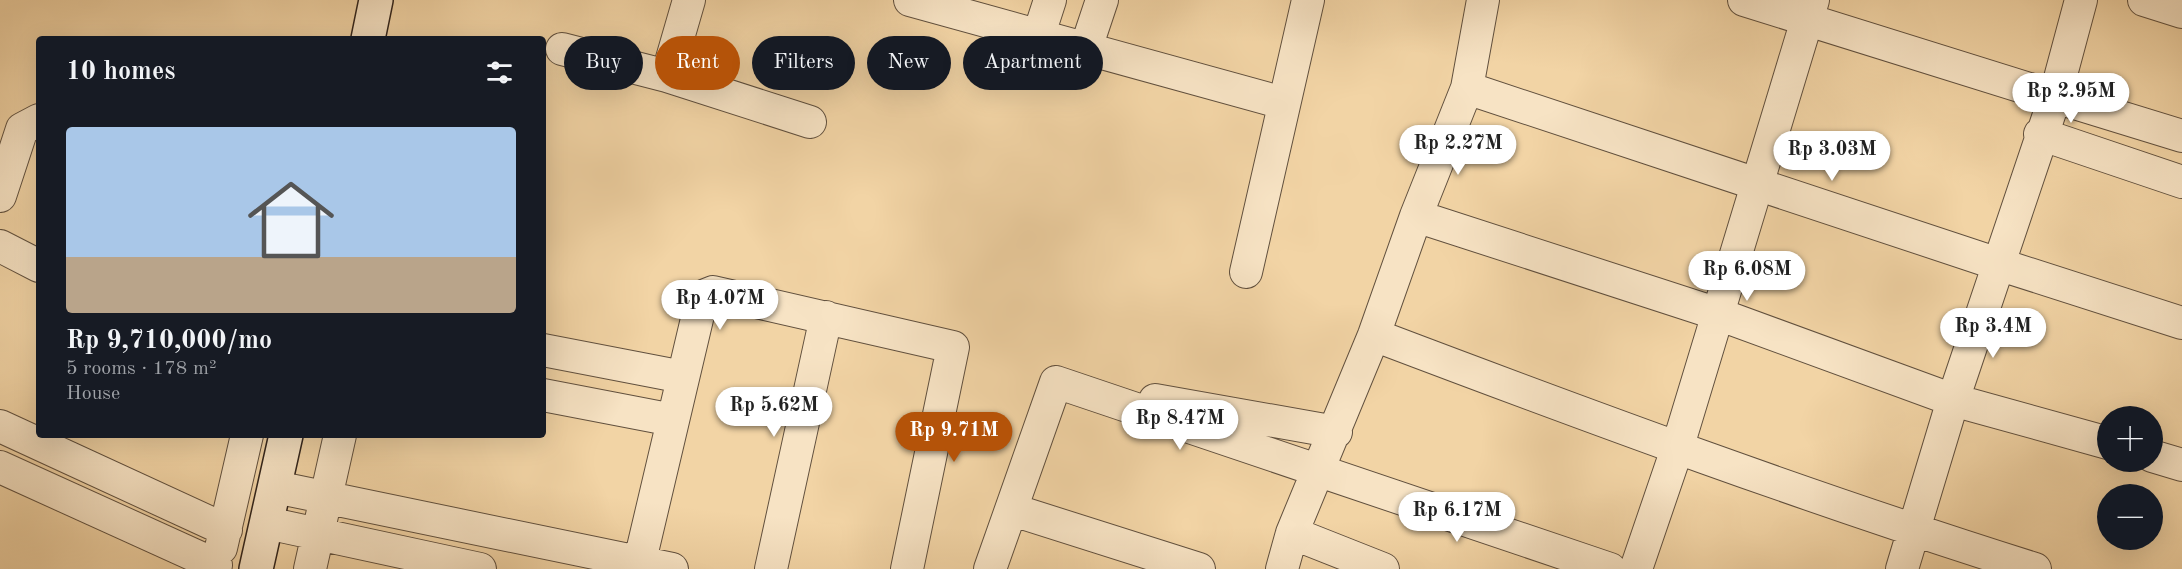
<!DOCTYPE html>
<meta charset="utf-8">
<style>
body{margin:0;font-family:"Old Standard TT",serif;background:#242831;color:#f1f3f6;height:100vh;display:flex;flex-direction:column;font-size:22px;white-space:nowrap}
*{box-sizing:border-box;margin:0}
p{font-size:20px;color:#9ea1a6}
.icon{flex:none;width:33px;height:33px;fill:none;stroke:currentColor;stroke-width:2;stroke-linecap:round;stroke-linejoin:round}
.map{position:relative;flex:1;overflow:hidden}
.panel{position:absolute;left:36px;top:36px;width:510px;height:402px;display:flex;flex-direction:column;background:#171b24;border-radius:6px;box-shadow:0 6px 24px #0002}
.panel>*{flex:none}
.banner{position:absolute;left:564px;top:36px;width:570px;height:54px;display:flex;gap:12px}
.tools{position:absolute;left:2097px;top:406px;display:grid;gap:12px}
.tools a{display:grid;place-items:center;width:66px;height:66px;border-radius:50%;background:#171b24;box-shadow:0 6px 24px #0002;font-size:30px}
.price{position:absolute;translate:-50% -51px;padding:0 14px;border-radius:21px;background:#fff;color:#222;font-size:20px;line-height:39px;filter:drop-shadow(0 2px 3px #0008)}
.price::after{content:'';position:absolute;left:50%;top:36px;width:18px;height:14px;margin-left:-9px;background:inherit;clip-path:polygon(0 0,100% 0,50% 100%)}
.price.current{background:#b45309;color:#fff}
ul{padding:0;list-style:none}
li{display:grid;align-content:center;gap:12px;height:318px;padding:0 30px}
li span{display:grid;place-items:center;height:186px;border-radius:6px;color:#555}
li>.icon{margin-inline-start:auto}
span .icon{width:108px;height:108px;fill:#fffc;stroke-width:1}
li b{font-size:26px}
h2{display:flex;justify-content:space-between;align-items:center;height:72px;padding:0 30px;font-size:26px}
.pill{padding:0 21px;border-radius:27px;background:#171b24;box-shadow:0 6px 24px #0002;font-size:21px;line-height:54px}
.pill.current{background:#b45309;color:#fff}
.map>svg:first-child{display:block}
</style>
<div class="map">
<svg width="2182" height="569" viewBox="0 0 2182 569">
<rect width="100%" height="100%" fill="#f2d4a5"/>
<filter id="stains"><feTurbulence type="fractalNoise" baseFrequency=".00333" numOctaves="4"/><feColorMatrix values="0 0 0 0 .2 0 0 0 0 .09 0 0 0 0 .02 0 0 0 .5 -.17"/></filter>
<radialGradient id="worn" r=".72"><stop offset=".6" stop-color="#630" stop-opacity="0"/><stop offset="1" stop-color="#630" stop-opacity=".3"/></radialGradient>
<g fill="none" stroke-linecap="round" stroke-linejoin="round">
<defs>
<path id="street" d="M689 0 667 76 810 122
M910 0 1283 103
M1744 0 2055 97 1953 400 1902 569
M2081 0 2055 97 2182 136
M2144 0 2182 12
M1038 37 1050 0
M1086 48 1102 0
M562 49 667 76
M1467 88 1998 264 2182 323
M2040 134 2182 182
M0 196 22 129 39 120
M1416 216 1718 314 1953 400 2108 443
M0 246 39 266
M1246 272 1308 0
M1374 335C1593 418 1812 499 2035 569
M543 350 683 377
M1056 382 1610 569
M543 395 673 420
M1155 400 1336 432
M0 426 226 530
M2152 456 2182 465
M0 467 216 565
M275 487 672 569
M1013 510 1199 569
M267 523 480 569
M1292 533 1383 569
M221 548 247 435
M310 569 340 435
M638 569 701 302 703 296 713 292 953 347 907 569
M771 569 826 317
M990 569 1056 382
M1282 569 1292 533 1374 335 1416 216 1467 88 1483 0
M1636 569 1677 449 1813 0"/>
<path id="secondary" d="M368 39 376 0
M256 569 286 435"/>
</defs>
<!-- street casing -->
<use href="#street" stroke="#61503e" stroke-width="34"/>
<!-- secondary casing -->
<use href="#secondary" stroke="#31241c" stroke-width="36"/>
<!-- street -->
<use href="#street" stroke="#f7e3c4" stroke-width="32"/>
<!-- secondary -->
<use href="#secondary" stroke="#f7e3c4" stroke-width="33"/>
</g>
<rect width="100%" height="100%" filter="url(#stains)"/>
<rect width="100%" height="100%" fill="url(#worn)"/>
</svg>
<div class="tools">
<a>+</a>
<a>−</a>
</div>
<b class="price" style="left:2071px;top:124px">Rp 2.95M</b>
<b class="price" style="left:1458px;top:176px">Rp 2.27M</b>
<b class="price" style="left:1832px;top:182px">Rp 3.03M</b>
<b class="price" style="left:1747px;top:302px">Rp 6.08M</b>
<b class="price" style="left:720px;top:331px">Rp 4.07M</b>
<b class="price" style="left:1993px;top:359px">Rp 3.4M</b>
<b class="price" style="left:774px;top:438px">Rp 5.62M</b>
<b class="price" style="left:1180px;top:451px">Rp 8.47M</b>
<b class="price current" style="left:954px;top:463px">Rp 9.71M</b>
<b class="price" style="left:1457px;top:543px">Rp 6.17M</b>
<div class="banner">
<a class="pill">Buy</a>
<a class="pill current">Rent</a>
<a class="pill">Filters</a>
<a class="pill">New</a>
<a class="pill">Apartment</a>
</div>
<section class="panel">
<h2>10 homes<svg class="icon" aria-label="filters" viewBox="0 0 24 24"><path d="M4 7h16M4 17h16"/><circle cx="9" cy="7" r="2"/><circle cx="15" cy="17" r="2"/></svg></h2>
<ul>
<li><span style="background:linear-gradient(#a9c7e8 70%,#b9a48a 0)"><svg class="icon" aria-label="home" viewBox="0 0 24 24"><path d="M3 11l9-7 9 7M6 9v11h12V9"/></svg></span><div><b>Rp 9,710,000/mo</b><p>5 rooms · 178 m²</p><p>House</p></div></li>
</ul>
</section>
</div>
